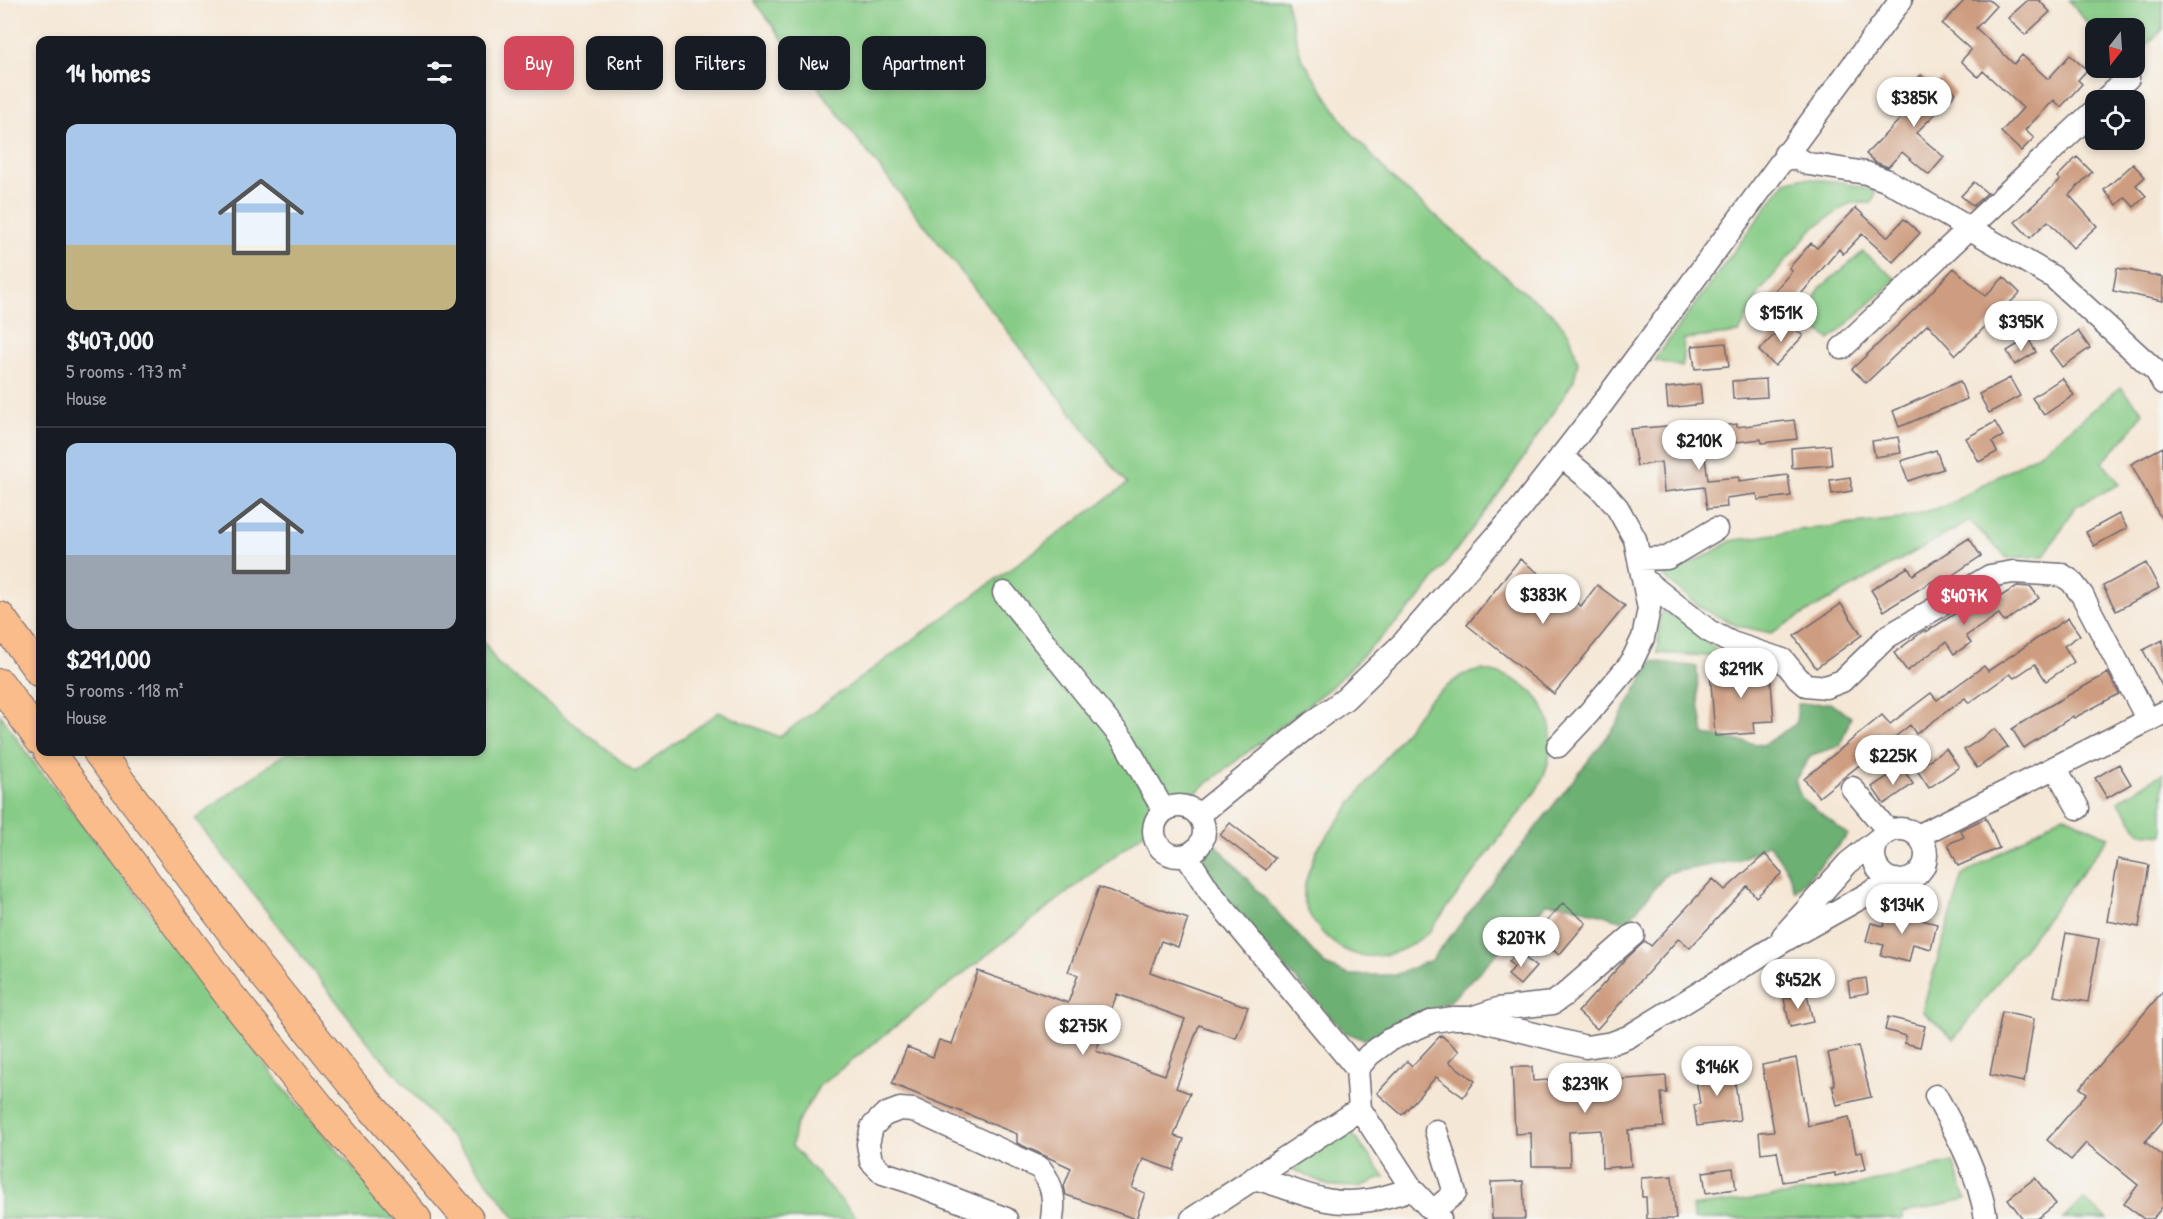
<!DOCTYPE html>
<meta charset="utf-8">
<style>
body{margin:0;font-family:"Patrick Hand",sans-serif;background:#242831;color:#f1f3f6;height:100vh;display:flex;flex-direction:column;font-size:22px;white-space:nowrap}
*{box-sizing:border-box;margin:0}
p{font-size:20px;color:#9ea1a6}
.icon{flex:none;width:33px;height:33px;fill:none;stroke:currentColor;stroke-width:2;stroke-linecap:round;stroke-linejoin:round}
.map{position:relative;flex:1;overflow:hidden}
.side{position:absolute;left:36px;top:36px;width:450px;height:720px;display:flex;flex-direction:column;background:#171b24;border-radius:12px;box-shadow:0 3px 9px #0003}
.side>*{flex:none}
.guide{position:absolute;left:504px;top:36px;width:570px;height:54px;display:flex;gap:12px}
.needle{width:39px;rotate:197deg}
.fabs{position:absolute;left:2085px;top:18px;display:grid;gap:12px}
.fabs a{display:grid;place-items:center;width:60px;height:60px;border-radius:12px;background:#171b24;box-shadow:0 3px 9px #0003;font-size:30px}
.price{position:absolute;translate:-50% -51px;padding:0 14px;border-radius:21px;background:#fff;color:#222;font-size:20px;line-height:39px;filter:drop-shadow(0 2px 3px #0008)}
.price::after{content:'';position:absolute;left:50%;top:36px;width:18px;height:14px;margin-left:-9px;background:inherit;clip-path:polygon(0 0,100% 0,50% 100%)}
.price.on{background:#d1495b;color:#fff}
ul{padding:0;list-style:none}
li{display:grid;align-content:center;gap:12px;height:318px;padding:0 30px}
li+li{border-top:2px solid #363941}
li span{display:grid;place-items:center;height:186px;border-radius:12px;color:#555}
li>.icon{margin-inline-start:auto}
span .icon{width:108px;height:108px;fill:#fffc;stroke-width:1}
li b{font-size:26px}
h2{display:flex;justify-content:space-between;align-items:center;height:72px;padding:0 30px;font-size:26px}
.tag{padding:0 21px;border-radius:12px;background:#171b24;box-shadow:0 3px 9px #0003;font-size:21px;line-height:54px}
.tag.on{background:#d1495b;color:#fff}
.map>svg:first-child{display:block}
</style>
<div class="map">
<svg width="2163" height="1219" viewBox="0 0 2163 1219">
<rect width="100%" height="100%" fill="#f6f6f2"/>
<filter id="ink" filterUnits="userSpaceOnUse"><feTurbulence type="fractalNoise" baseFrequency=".0167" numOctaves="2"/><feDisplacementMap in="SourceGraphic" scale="12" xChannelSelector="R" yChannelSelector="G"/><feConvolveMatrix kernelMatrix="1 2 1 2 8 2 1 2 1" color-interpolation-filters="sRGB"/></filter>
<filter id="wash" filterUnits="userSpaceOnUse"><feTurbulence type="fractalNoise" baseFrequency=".008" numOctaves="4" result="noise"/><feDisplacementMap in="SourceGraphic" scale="24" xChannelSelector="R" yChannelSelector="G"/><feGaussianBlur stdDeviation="1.35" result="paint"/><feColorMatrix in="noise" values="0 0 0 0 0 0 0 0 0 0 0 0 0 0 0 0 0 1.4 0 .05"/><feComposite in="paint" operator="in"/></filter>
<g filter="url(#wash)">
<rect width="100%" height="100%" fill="#f5e7d5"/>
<!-- green -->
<path fill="#87cc86" stroke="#547760" stroke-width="1.5" d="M753 0H1286L1301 57 1348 129 1393 179 1525 293 1553 314 1570 335 1578 362 1574 380 1509 480 1417 602 1331 687 819 1086 795 1127 792 1146 858 1219H516L470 1159 369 1043 195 819 287 752H482V638L497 663 635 772 719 712 779 737 1127 484 858 140Z
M2069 0H2163V29L2135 57 2134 28H2096L2095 33Z
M1801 178 1842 182 1876 191 1872 203H1851L1812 229 1759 293 1739 333 1684 339 1682 367 1654 360 1785 182Z
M1863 252 1896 279 1830 340 1811 324 1810 307 1820 288Z
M2121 387 2143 412 2133 428 2103 462 2120 484 2076 506 2044 556 2007 558 1970 521 1809 611 1771 633 1738 626 1701 608 1663 576 1706 556 1731 541 1799 530 1900 519 1948 505 2043 451Z
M1661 611C1686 618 1704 638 1723 657L1657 653Z
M1481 670C1538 678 1565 720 1544 775 1537 794 1520 812 1507 828 1482 862 1456 896 1430 931 1394 963 1349 968 1317 926 1310 916 1303 906 1304 893 1305 877 1312 863 1318 848L1428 701 1462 675Z
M0 714 28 755 165 930 280 1084 397 1219H0Z
M2163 773V835L2141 833 2118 801Z
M2063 815 2109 837 1954 1039 1922 1011 1963 875Z
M1351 1132 1385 1177 1359 1187 1330 1186 1287 1167Z
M1953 1162 1966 1199 1903 1213V1219H1694L1692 1207 1860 1185Z
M2083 1200 2108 1219H2063Z"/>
<!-- forest -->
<path fill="#6db073" stroke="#486957" stroke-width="1.5" d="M1652 661 1697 667 1698 696 1704 735 1763 745 1796 724 1798 704 1830 703 1851 717 1840 746 1811 755 1795 780 1801 797 1848 835 1795 892 1788 871 1769 844 1738 860 1667 873 1627 922 1569 905 1547 903 1450 1001 1382 1030 1364 1040 1343 1031 1217 892 1197 857 1205 852 1210 838 1325 965 1349 975H1395L1432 960 1614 728Z"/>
<g id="blocks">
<!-- building -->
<path fill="#ce9d80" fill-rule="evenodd" d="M1965 0H1989L1996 6 1976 28 2014 64 2022 55 2048 79 2070 55 2087 70 2078 80 2082 84 2061 107 2054 100 2025 130 2034 138 2021 151 2001 132 2023 108 1983 71 1978 77 1961 61 1971 50 1942 24Z
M2028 0H2039L2050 12 2025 35 2008 18Z
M1921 75 1933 87 1942 78 1956 93 1916 133 1944 157 1929 175 1902 152 1888 167 1875 162 1866 154 1910 109 1905 103 1914 94 1908 88Z
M2077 157 2092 172 2069 195 2097 226 2073 248 2048 221 2030 238 2015 222 2060 180 2057 177Z
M2133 164 2145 177 2136 185 2146 196 2134 207 2125 197 2117 205 2104 190Z
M1974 182 1987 193 1973 206 1961 196Z
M1856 208 1887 237 1904 219 1920 233 1893 262 1862 234 1843 254 1839 249 1775 325 1758 310 1792 271 1789 268 1811 243 1817 248Z
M1954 268 1985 296 2004 277 2020 293 1956 355 1928 324 1866 383 1852 369 1919 305Z
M2117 268 2163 277V301L2113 291Z
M1787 321 1803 336 1775 366 1759 351Z
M2078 331 2090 348 2062 367 2050 351Z
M2028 338 2036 352 2015 365 2007 351Z
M1726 343 1729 366 1695 369 1692 346Z
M2010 378 2020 396 1989 413 1979 394Z
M2062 378 2074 395 2044 415 2032 398Z
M1766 379 1767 397 1733 399 1732 381Z
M1960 381 1967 399 1899 427 1893 411Z
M1700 384 1702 404 1668 408 1666 388Z
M1794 420 1797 439 1762 443 1761 439 1705 446 1703 428 1737 424V427Z
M1995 422 2003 436 1992 442 1997 452 1979 462 1966 438Z
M1667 426 1671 454 1704 450 1708 480 1739 477V481L1788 475 1791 496 1758 500 1757 494 1726 498 1727 507 1707 509 1704 487 1664 492 1661 462 1637 466 1630 429Z
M1898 437 1901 453 1875 457 1872 441Z
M1830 445 1832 465 1792 468 1791 448Z
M2163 447V522L2131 464Z
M1936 450 1943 469 1908 481 1901 461Z
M1850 477 1852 491 1832 494 1830 480Z
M2119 514 2127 528 2094 546 2086 532Z
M1969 538 1981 556 1945 580 1942 575 1884 611 1871 590 1908 567 1913 575Z
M1520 559 1581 606 1597 585 1625 606 1554 694 1467 625Z
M2146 563 2159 588 2116 611 2103 586Z
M2017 586 2031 587 2039 598 2004 622 1999 614 1966 636 1971 643 1954 654 1946 642 1907 671 1894 653 1922 632 1925 630 1926 632 1975 601 1981 609Z
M1841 604 1862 635 1816 668 1794 636Z
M2068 618 2080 635 2064 646 2074 662 2046 681 2035 664 2014 678 2010 674 1969 703 1965 698 1916 734 1910 725 1819 797 1804 779 1882 715 1890 724 1931 693 1937 700 1984 666 1988 671Z
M2163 640V688L2143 650Z
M1759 666 1770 670 1774 721 1754 722 1755 733 1715 736 1710 670Z
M2108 673 2119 694 2074 718 2073 716 2024 748 2012 729 2042 710Z
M1995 729 2008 747 1977 768 1964 750Z
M1946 749 1959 767 1929 788 1916 769Z
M2119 764 2131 784 2107 798 2095 778Z
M1902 767 1913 784 1884 804 1872 787Z
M1986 818 1999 848 1958 866 1948 844 1964 837 1960 830Z
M1230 823 1275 858 1266 870 1220 835Z
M1765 854 1782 873 1756 897 1747 886 1690 948 1679 938 1597 1029 1578 1012 1626 959 1645 941 1651 946 1713 879 1725 890Z
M2118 859 2149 865 2139 927 2107 921Z
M1099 887 1188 919 1178 947 1161 941 1150 972 1248 1007 1236 1038 1199 1025 1176 1088 1190 1093 1174 1136 1184 1139 1173 1170 1143 1159 1132 1188 1145 1193 1136 1219 1066 1195 1064 1186 1071 1168 1017 1143V1134L892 1084 907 1047 933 1057 939 1040 952 1044 978 971 1068 1003 1078 975 1068 972ZM1117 994 1185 1019 1165 1075 1096 1051Z
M1563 903 1586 923 1559 955 1546 944 1551 938 1540 929Z
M1887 911 1937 924 1931 949 1913 944 1909 962 1881 955 1884 945 1866 941 1871 923 1884 926Z
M2066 933 2099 939 2088 1002 2054 996Z
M1518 952 1536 967 1520 985 1508 975 1514 967 1509 962Z
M1866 978 1868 993 1850 996 1848 981Z
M2163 991V1121L2145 1142 2163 1156V1206L2153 1219H2144L2124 1204 2138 1185 2086 1143 2071 1160 2047 1140 2087 1093 2080 1088Z
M1807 994 1813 1022 1790 1027 1784 999Z
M2002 1012 2034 1019 2024 1082 1990 1075Z
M1888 1017 1925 1026 1920 1047 1904 1043 1906 1036 1885 1030Z
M1441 1035 1459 1051 1449 1062 1475 1081 1463 1097 1436 1077 1402 1115 1377 1093 1407 1061 1412 1066Z
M1858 1046 1871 1097 1837 1105 1832 1085H1835L1828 1053Z
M1796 1058 1808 1126 1849 1117 1856 1153 1862 1152 1866 1169 1835 1176V1173L1783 1182 1777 1151 1761 1153 1759 1132 1774 1131 1762 1065Z
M1512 1067H1532L1533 1081 1615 1076V1080L1666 1076 1667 1093H1661L1664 1127 1628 1130 1631 1166 1602 1168 1601 1130 1569 1132 1570 1166H1532L1531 1133 1515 1134Z
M1733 1067 1740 1120 1697 1126 1694 1105 1700 1104 1695 1073Z
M1733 1168 1736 1189 1706 1193 1703 1172Z
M1672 1176 1676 1219H1647L1646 1197H1642L1641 1178Z
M2035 1178 2056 1204 2037 1219H2023L2008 1199Z
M1523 1181 1525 1219H1492L1491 1182Z"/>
</g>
</g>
<g filter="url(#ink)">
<use href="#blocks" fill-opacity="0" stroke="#6c6771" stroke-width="1.5"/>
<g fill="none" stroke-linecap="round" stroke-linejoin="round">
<defs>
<path id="minor" d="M2104 100 2128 78
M1785 154 1809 164 1866 173 1888 181 2053 277 2157 372 2163 383
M1842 348 2096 109
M1639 559 1667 558 1716 529
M1643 579 1709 631 1732 643 1783 660 1798 678 1806 685 1826 687 1842 681 1887 637 1990 576 2013 572 2062 575 2071 581 2082 595 2148 720
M1004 593 1124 741 1164 811
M1558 746 1588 714 1631 663 1643 638 1649 609 1635 539 1617 507 1599 487 1561 456
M2055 767 2078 808
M1852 788 1889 832
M1154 831a25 25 0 1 1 50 0a25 25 0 1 1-50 0Z
M1199 815 1312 723 1345 699 1403 643 1521 508 1602 404 1901 0
M1874 855a26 26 0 1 1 52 0a26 26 0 1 1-52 0Z
M1918 836 2163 713
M1186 855 1210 892 1357 1069
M1783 936 1848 863 1881 837
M1471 1018 1498 1009 1553 1003 1563 996 1633 935
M1936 1096C1957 1134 1980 1176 1986 1219
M1254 1178C1279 1184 1301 1195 1326 1200 1356 1206 1384 1198 1412 1189
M1433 1211 1455 1193 1436 1131
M1006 1219 908 1181 883 1173 871 1161 868 1144 872 1127 884 1115 900 1109 913 1110 1040 1168C1053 1185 1055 1199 1052 1219
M1192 1219 1360 1109
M1440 1219 1412 1189 1360 1109 1357 1069 1369 1055 1389 1040 1433 1021 1454 1018H1471L1586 1047 1612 1043 1628 1037 1787 939 1882 886 1896 880"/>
<path id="major" d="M0 617 40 672
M0 684 40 740
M49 752 227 992 326 1115 416 1219
M98 752 259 968 357 1090 468 1219"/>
</defs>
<!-- minor casing -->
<use href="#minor" stroke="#6c6771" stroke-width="25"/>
<!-- major casing -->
<use href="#major" stroke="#6c6771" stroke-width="32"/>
<!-- minor -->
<use href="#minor" stroke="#fff" stroke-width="22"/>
<!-- major -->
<use href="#major" stroke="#f9bc8a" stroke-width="30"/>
</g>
</g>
</svg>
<div class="fabs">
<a><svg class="needle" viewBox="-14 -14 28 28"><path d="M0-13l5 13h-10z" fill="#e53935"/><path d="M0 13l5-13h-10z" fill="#9ea1a6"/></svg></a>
<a><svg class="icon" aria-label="locate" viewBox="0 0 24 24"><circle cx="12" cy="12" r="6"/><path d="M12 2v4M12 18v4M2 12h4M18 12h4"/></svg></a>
</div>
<b class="price" style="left:1914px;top:128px">$385K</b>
<b class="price" style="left:1781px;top:343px">$151K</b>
<b class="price" style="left:2021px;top:352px">$395K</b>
<b class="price" style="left:1699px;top:471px">$210K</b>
<b class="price" style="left:1543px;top:625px">$383K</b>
<b class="price on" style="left:1964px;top:626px">$407K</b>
<b class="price" style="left:1741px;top:699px">$291K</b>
<b class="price" style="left:1893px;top:786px">$225K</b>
<b class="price" style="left:1902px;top:935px">$134K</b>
<b class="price" style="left:1521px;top:968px">$207K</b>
<b class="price" style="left:1798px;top:1010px">$452K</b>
<b class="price" style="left:1083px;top:1056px">$275K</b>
<b class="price" style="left:1717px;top:1097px">$146K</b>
<b class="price" style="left:1585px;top:1114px">$239K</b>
<div class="guide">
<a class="tag on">Buy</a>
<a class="tag">Rent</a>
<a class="tag">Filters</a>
<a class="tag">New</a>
<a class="tag">Apartment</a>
</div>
<section class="side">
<h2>14 homes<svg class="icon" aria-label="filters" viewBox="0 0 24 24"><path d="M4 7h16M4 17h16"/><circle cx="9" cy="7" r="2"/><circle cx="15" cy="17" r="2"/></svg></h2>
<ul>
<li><span style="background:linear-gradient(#a9c7e8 65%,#c2b280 0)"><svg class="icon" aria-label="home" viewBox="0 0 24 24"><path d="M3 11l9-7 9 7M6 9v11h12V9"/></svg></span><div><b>$407,000</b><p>5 rooms · 173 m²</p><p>House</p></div></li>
<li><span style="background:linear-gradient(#a9c7e8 60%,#9aa5b1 0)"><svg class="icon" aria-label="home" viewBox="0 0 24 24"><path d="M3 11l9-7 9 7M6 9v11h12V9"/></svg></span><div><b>$291,000</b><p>5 rooms · 118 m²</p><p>House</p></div></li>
</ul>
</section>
</div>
